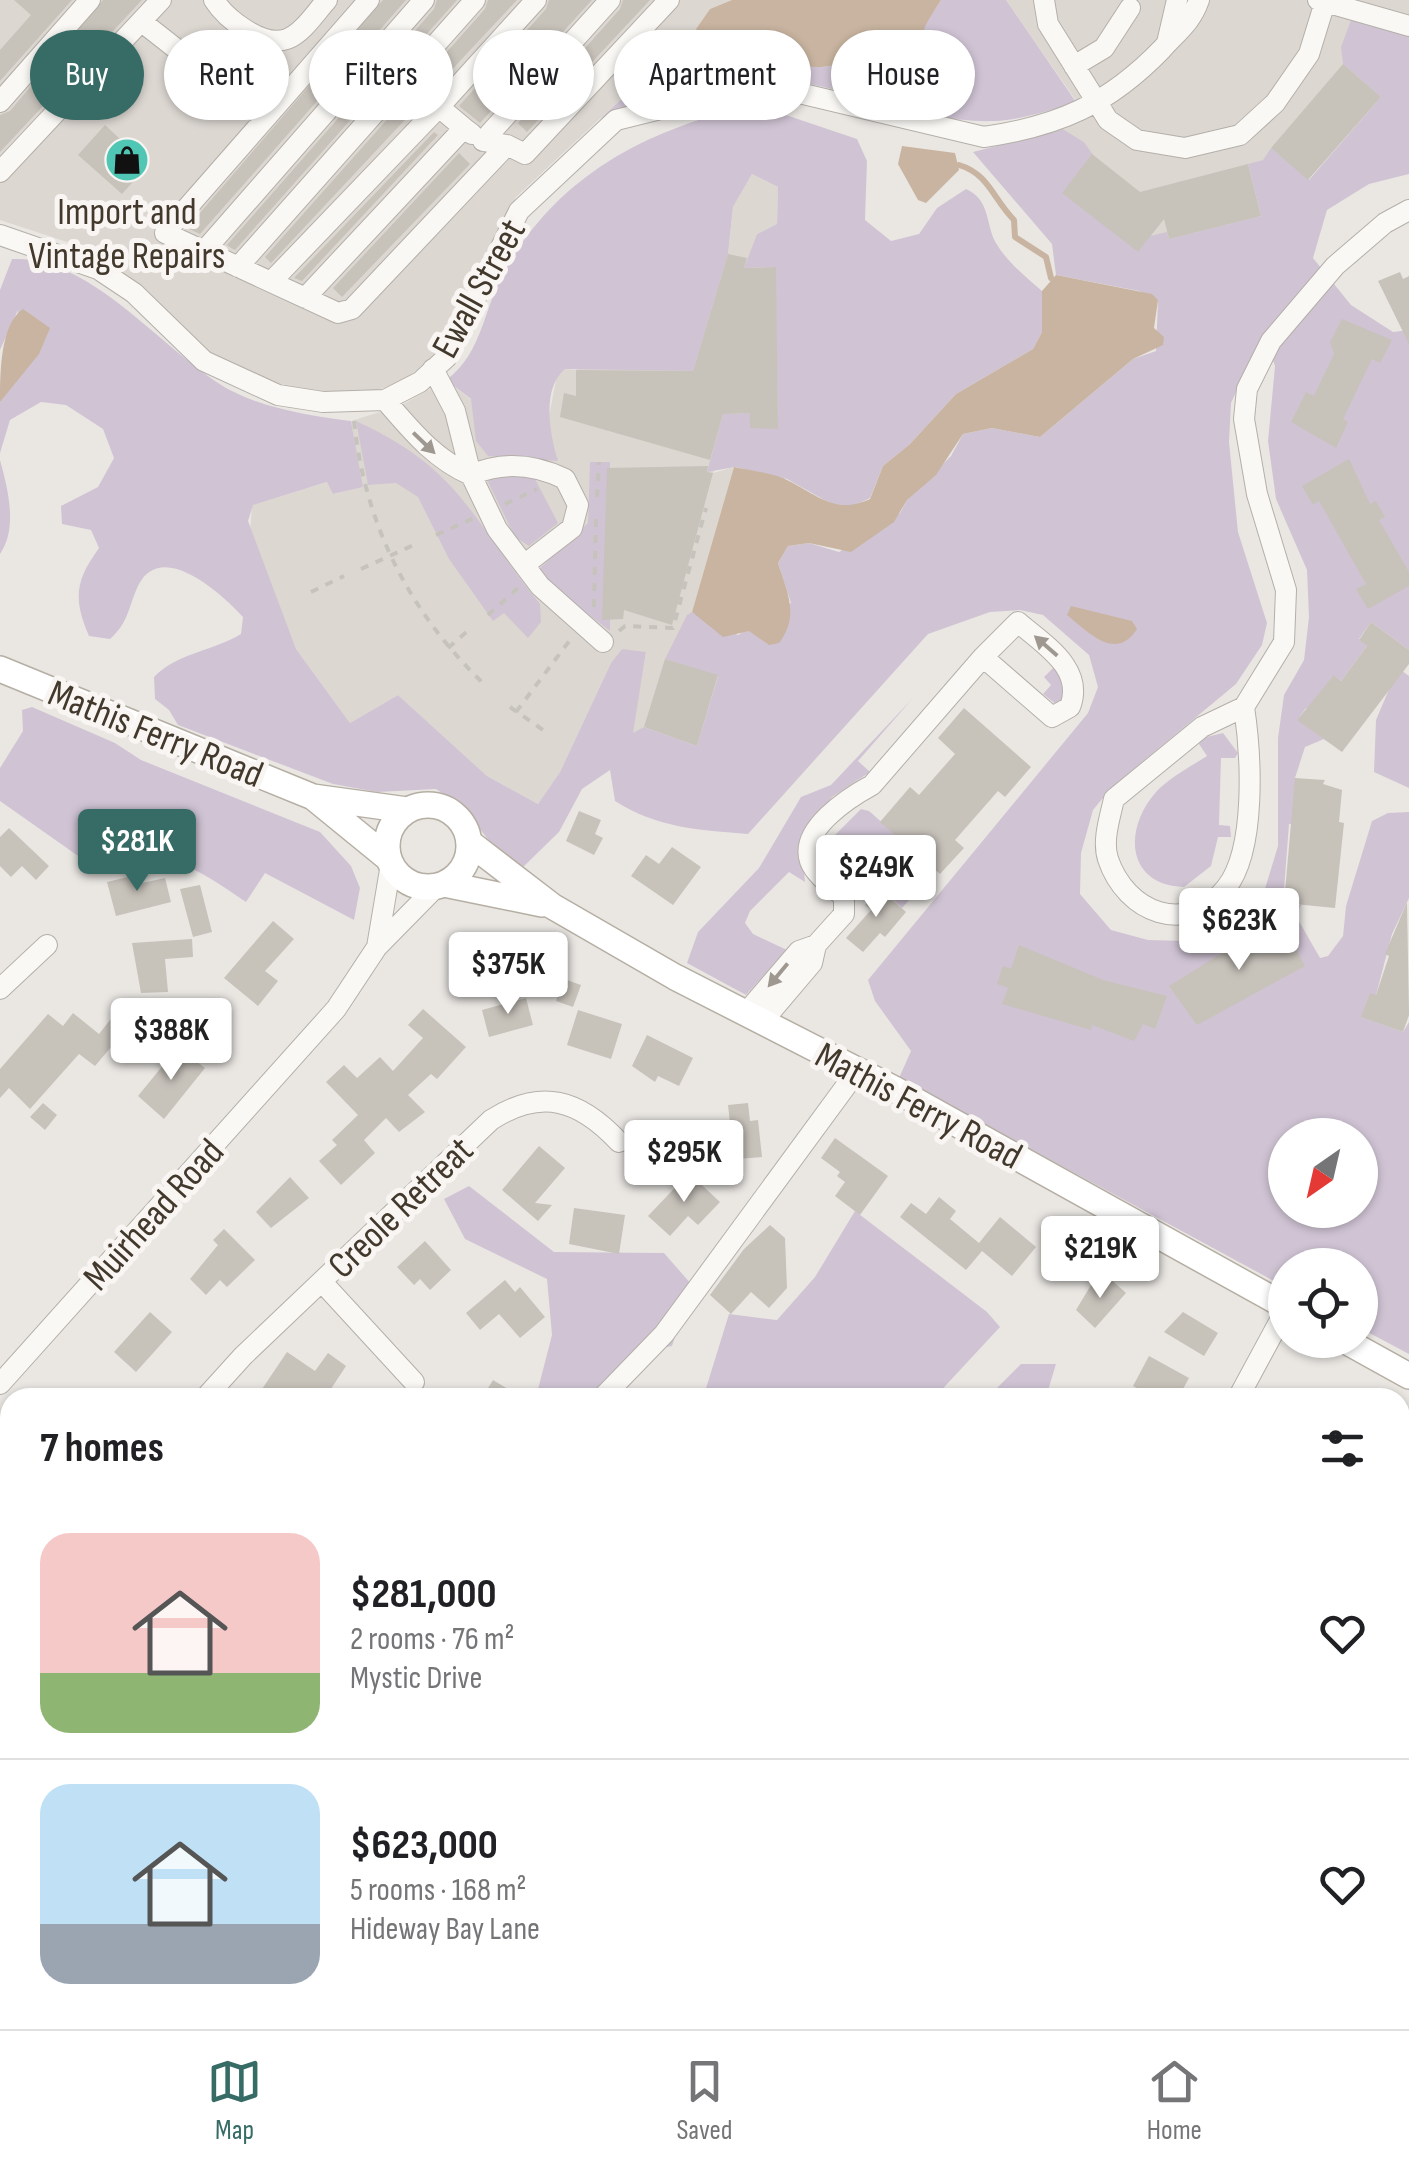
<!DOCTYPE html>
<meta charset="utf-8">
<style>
body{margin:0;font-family:"Sofia Sans Condensed",sans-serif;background:#f6f6f6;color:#202124;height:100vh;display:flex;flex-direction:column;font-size:38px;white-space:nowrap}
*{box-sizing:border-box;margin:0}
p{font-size:32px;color:#757577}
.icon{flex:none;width:55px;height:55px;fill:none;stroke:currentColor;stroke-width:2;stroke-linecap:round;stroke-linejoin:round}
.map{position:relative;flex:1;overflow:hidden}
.drawer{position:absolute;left:0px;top:1388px;width:1410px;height:642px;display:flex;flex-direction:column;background:#fff;border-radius:30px 30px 0 0;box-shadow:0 2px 8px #0004}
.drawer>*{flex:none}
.hud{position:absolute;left:30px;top:30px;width:1350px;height:90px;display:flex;gap:20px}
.needle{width:65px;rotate:214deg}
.fabs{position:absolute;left:1268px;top:1118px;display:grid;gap:20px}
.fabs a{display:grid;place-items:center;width:110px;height:110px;border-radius:50%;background:#fff;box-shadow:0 2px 8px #0004;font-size:50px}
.price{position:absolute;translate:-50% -85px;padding:0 22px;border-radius:10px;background:#fff;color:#222;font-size:32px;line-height:65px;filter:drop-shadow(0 2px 5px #0008)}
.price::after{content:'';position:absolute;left:50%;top:60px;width:30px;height:22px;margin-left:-15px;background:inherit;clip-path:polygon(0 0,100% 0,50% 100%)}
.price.on{background:#366c65;color:#fff}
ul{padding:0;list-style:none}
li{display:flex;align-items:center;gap:30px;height:250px;padding:0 40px}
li+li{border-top:2px solid #e0e0e0}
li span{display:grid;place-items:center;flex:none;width:280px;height:200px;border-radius:30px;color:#555}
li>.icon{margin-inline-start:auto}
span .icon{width:120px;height:120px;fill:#fffc;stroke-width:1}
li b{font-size:42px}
h2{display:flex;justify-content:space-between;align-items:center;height:120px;padding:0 40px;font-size:42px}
.tag{padding:0 35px;border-radius:45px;background:#fff;box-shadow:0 2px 8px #0004;font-size:35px;line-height:90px}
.tag.on{background:#366c65;color:#fff}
.tab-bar{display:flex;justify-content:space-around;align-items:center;height:140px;border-top:2px solid #e0e0e0;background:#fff;font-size:28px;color:#757577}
.tab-bar a{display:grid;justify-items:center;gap:5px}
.tab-bar .on{color:#366c65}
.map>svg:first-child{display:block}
</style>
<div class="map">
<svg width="1409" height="2029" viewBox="0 0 1409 2029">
<rect width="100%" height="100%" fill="#eae7e3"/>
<!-- built -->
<path fill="#dcd7d1" d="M0 0H732L710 9 696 29 516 197 466 306 440 350 407 378 371 393 296 394 209 353 126 277 73 244 0 220Z
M1006 0H1409V32L1381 97 1308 180 1263 160 1248 165 1261 216 1138 252 1062 193 1084 142 1063 129 1088 118Z
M752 174 778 187 777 224 757 234 745 267H776L778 429 750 428V414L713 473 734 467 692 612 687 616 718 675 697 746 645 727 632 734 646 653 622 650 611 663 560 772 538 804 487 776 398 695 350 723 296 649 250 534 252 505 328 482 334 494 362 487 351 421 402 405 446 380 475 403 548 421 557 375 565 369 576 370 728 254 733 207Z"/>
<!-- green -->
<path fill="#d0c4d4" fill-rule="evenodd" d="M941 0H1006L1076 102C1051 110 1021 120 995 121 918 124 846 84 770 78 713 74 651 98 600 119L696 29 705 39 825 67 874 53 886 55 895 61 899 73 921 48 920 32Z
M1353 15 1409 32V174L1369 184 1327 210 1313 258 1351 305 1393 332 1409 330V650L1371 622 1359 639 1367 646 1341 681 1335 676 1315 714 1306 708 1298 719 1324 739 1305 747 1295 778 1297 824H1289L1283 903 1301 905 1296 916 1320 958 1328 956 1343 936 1346 906 1372 821 1388 813 1409 812V898L1392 934 1376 995 1362 1017 1403 1032 1409 1022V1354L1360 1328V1265H1285V1287L899 1078 911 1051 875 1001 868 980 1088 713 1098 687 1089 655 1043 615 1020 610 990 612 928 634 748 834C699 830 657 828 615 801L610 770 582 789 559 832 519 871 499 854 464 808 436 789 377 792 333 784 178 725 169 710 155 699 154 677C177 653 213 651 241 634L243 617C224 596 163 539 139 584 128 606 130 621 110 639L89 636C73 599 75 581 99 548L91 530 62 524 61 506 98 487 114 458 103 429 66 405 41 402 10 420 0 453V402L11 385 18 310 0 350V290L12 259C93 255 165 355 232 391 267 409 312 416 351 421L363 487 333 494 327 482 253 505 248 521 296 649 350 723 398 695 487 776 538 804 560 772 611 663 622 649 646 652 633 733 644 727 697 746 718 676 665 659 687 615 692 612 738 635 791 603 778 563 788 546 809 543 839 552 900 513 907 500 951 456 963 434 992 428 1040 437 1133 359 1156 351 1158 300 1139 291 1056 275 1052 244 973 152 1063 129 1084 142 1150 236 1167 232 1169 239 1261 216 1248 164 1263 160 1271 148 1309 180 1381 97 1343 64 1341 47ZM1270 352 1275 366 1268 441 1276 499 1307 570 1309 617 1304 660 1284 695 1278 738V846L1264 892 1213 937 1187 941 1148 940 1111 930 1080 894 1081 853 1093 810 1112 787 1236 684 1262 645 1267 623 1238 532 1229 442 1231 403 1244 375ZM1285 1135H1360V1210H1285Z
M729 111H774L857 139 867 161 865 220 891 241 919 234 937 208 966 189C991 200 985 224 996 243 1007 262 1026 277 1042 291V332L1033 349 956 394 910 444 883 466 870 498 854 506H835L787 479 735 467 707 472 723 414 750 413V428H778L775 267 744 268 757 234 777 224 778 187 752 174 733 207 728 254 693 371 565 369C541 389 550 435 558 461L488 456 476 441 471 399 446 380C484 353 484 303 507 266 559 179 636 136 729 111Z
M356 421C463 470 471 520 540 604L541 622 528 638 504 613 493 621 449 559 418 497 396 483 368 485Z
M0 460C8 489 18 528 0 554Z
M590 462H610V631L562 594 539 569 588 523Z
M527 474 535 479 558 523 529 546 515 537 488 482 491 477Z
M1053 668 1059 671 1064 697 1057 705 1043 694 1051 685 1044 677Z
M1398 668 1409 676V788L1374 772 1376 720Z
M913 698 858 761 870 772 832 797 801 837 805 882 789 872 750 911 745 923 753 934 787 950 746 995 687 963 698 932 759 868 801 797 831 785Z
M32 707 115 743 141 760 320 832 351 866 360 888 354 920 265 873 246 902C215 881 167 846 127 856 117 859 107 866 98 870L0 801V768L23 731 22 710Z
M1223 733 1238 753 1235 758H1221L1219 825 1230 826 1231 837H1218L1211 866 1184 887C1126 885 1123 829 1156 792 1170 777 1190 767 1207 756L1199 744 1202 738Z
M861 809 869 811 936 870 902 908 829 841Z
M469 1186 554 1252 664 1253 692 1285 672 1346 634 1353 627 1387 631 1397H536L552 1335 547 1279 465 1239 444 1199Z
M855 1211 987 1312 1000 1327 935 1397 703 1398 729 1314 777 1320 815 1277Z
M1021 1364H1056L1046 1397H988Z
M371 2020H446L451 2029H373Z"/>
<!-- water -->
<path fill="#c8b4a0" d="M732 0H941C916 39 915 39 945 75L944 91 938 101C928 98 916 96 908 89 896 78 901 58 881 54 862 50 840 67 820 67 782 66 741 49 705 39L696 29 710 9Z
M902 146 955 153 959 170 926 203 918 200 898 164Z
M1056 275 1152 294 1158 300 1154 328 1164 337 1163 345 1133 359 1040 437 992 428 963 434 936 475 907 500 894 522 851 552 809 543 788 546 778 563C787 592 800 616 779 643L769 645 749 631 723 637 692 612 734 467C752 471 774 473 789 481 819 496 836 515 870 499L883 466 910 444 956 394 1033 349 1042 332V291Z
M23 309 50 328 39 354 0 402C0 374 0 324 23 309Z
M1071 606 1132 621 1137 629C1116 662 1089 633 1067 615Z"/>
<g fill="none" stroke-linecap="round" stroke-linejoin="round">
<!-- stream -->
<path stroke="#c8b4a0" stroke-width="6" d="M959 165C989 174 993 199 1014 220L1015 237 1046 257 1051 278
M430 2020 435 2029"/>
</g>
<!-- building -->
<path fill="#c7c2ba" d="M14 0H72L0 81V50L31 15Z
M103 0H142L0 152V115L10 111Z
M383 0H406L200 234 187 228Z
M437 0H457L235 250 231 248 227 245 434 9Z
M488 0H517L271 263 265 257 485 9Z
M549 0H592L480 123 459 106 546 9Z
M623 0H650L527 132 518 123 620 9Z
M1343 64 1381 97 1308 180 1271 148Z
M105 125 148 165 122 194 78 155Z
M434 132 438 135 302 281 294 278Z
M459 153 470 164 342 297 333 288Z
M1092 154 1140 192 1248 164 1261 216 1169 239 1164 219 1138 252 1062 193Z
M728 254 747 258 744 268 776 267 778 429 750 428V413L723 414 710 460 560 417 564 393 576 396V370L693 371Z
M1400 272 1403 279 1409 276V344L1378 281Z
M1342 319 1392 340 1380 363 1372 359 1343 419 1348 422 1336 448 1291 422 1306 392 1314 396 1334 354 1330 342Z
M1349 459 1370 504 1376 501 1385 517 1379 520 1409 572V586L1368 609 1356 589 1366 584 1319 501 1313 505 1302 486Z
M708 466 707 472 713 473 672 625 624 610 623 619 602 620 607 468Z
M1371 622 1409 650V664L1342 752 1297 720 1334 675 1341 681 1367 646 1359 640Z
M665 659 718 675 697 746 644 727Z
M964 708 1031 767 1005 797 998 791 955 840 964 848 940 874 880 822 910 787 919 795 955 754 938 738Z
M1295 778 1325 780 1323 784 1342 790 1339 822 1344 823 1335 908 1284 903Z
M579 811 601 820 595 834 603 838 594 855 566 841Z
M9 828 49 866 36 880 22 866 11 877 0 866V837Z
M672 847 701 867 673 905 631 876 646 855 659 864Z
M140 874 142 883 165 878 171 902 116 916 107 882Z
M200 885 212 932 193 937 180 889Z
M879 888 906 912 885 937 880 933 863 952 846 938 871 910 865 905Z
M1407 902 1409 1015 1403 1032 1361 1017 1370 993 1376 995 1389 956 1385 954Z
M1280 917 1305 966 1197 1025 1169 986Z
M273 921 294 939 265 971 278 981 258 1006 224 978Z
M192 939 193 957 165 959 168 992 141 993 132 943Z
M1019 945 1103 980 1167 996 1155 1029 1143 1024 1134 1041 1092 1025 1091 1030 1002 1004 1008 988 997 984 1003 966 1011 969Z
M564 979 581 985 573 1007 556 1001Z
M526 998 533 1025 489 1037 482 1010Z
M423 1009 466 1047 437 1079 431 1074 408 1095 425 1112 399 1132 386 1118 364 1140 375 1153 341 1185 319 1161 337 1145 332 1140 358 1115 326 1082 344 1065 357 1078 380 1057 393 1071 423 1038 408 1025Z
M118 1010 133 1021 95 1066 79 1054 30 1109 9 1088 0 1098V1069L48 1014 63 1026 73 1013 99 1034Z
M578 1010 622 1024 611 1059 567 1045Z
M647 1035 693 1058 679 1086 658 1076 655 1082 632 1066Z
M178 1047 205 1068 164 1119 138 1096Z
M43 1103 57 1115 45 1130 30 1117Z
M748 1103 750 1121 758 1120 762 1157 726 1160 722 1124 730 1123 728 1105Z
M835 1138 888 1176 860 1215 835 1196 845 1182 837 1176 840 1172 821 1158Z
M539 1146 565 1168 535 1203 552 1205 538 1221 502 1190Z
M689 1173 720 1202 698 1225 688 1216 670 1236 648 1216Z
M290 1177 309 1198 271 1228 256 1212Z
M939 1197 956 1211 950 1219 979 1243 1000 1217 1036 1247 1012 1276 982 1251 966 1270 900 1217 911 1203 926 1214Z
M574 1208 625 1215 619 1254 569 1244Z
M770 1225 785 1238 787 1288 769 1308 751 1292 731 1314 710 1295 744 1249Z
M224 1229 255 1260 227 1287 220 1280 206 1295 190 1279 218 1245 213 1240Z
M425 1241 451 1270 430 1290 420 1279 414 1285 397 1267Z
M1106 1275 1126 1293 1095 1328 1076 1310 1094 1280 1099 1284Z
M505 1280 515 1292 520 1287 545 1317 520 1338 499 1314 480 1330 466 1313Z
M150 1312 172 1332 136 1372 114 1352Z
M1183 1312 1218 1333 1204 1356 1164 1332Z
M287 1352 315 1371 328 1353 346 1366 325 1398H268L260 1392Z
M1149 1356 1189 1378 1178 1398H1154L1133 1386Z
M493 1380 523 1398H482Z"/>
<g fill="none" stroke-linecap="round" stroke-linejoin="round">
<defs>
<path id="minor" d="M214 0C226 19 263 48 287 39 303 33 316 12 327 0
M369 0 165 233 338 313 352 309 507 145 483 141 610 0
M1044 0 1048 24 1108 120 1137 140 1185 148 1240 135 1275 103 1309 54 1325 2
M1318 0 1409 26
M142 22 263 117
M1167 43 1177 0
M1074 66 1104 48 1130 8
M0 102 90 0
M439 107 536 0
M507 145 525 154 669 0
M0 172 161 0
M0 235 98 269 134 293 204 361 278 395 323 402 385 400 420 382 446 358 519 211 616 120 749 87 778 88 984 137C1059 126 1109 104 1162 49 1177 32 1191 23 1199 0
M204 251 424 0
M238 267 475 0
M271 282 439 107 464 128
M305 298 464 128 472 134
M433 369 455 411 471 475 497 529 540 586 603 642
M385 400C411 430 434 459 471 475 503 461 534 464 565 479L578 505 572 528 524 565
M1244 707C1251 753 1257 849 1226 888 1187 937 1126 913 1108 859 1102 841 1110 817 1114 799L1202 727 1244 707 1284 642 1286 590 1257 494 1244 419 1247 389 1271 341 1335 266 1385 223 1409 210
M377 947 391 864
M0 989 47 945
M745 1014 799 951 816 945
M762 1022 812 963 816 945 844 914V897C833 887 815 875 810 861 799 829 850 797 872 785L983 657 1052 717 1070 707C1085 668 1043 644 1018 622L983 657
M322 1282 414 1382
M0 1384 336 1009 377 947 437 886
M205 1398 243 1356 491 1120C541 1088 579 1099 619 1142
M602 1398 664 1334 857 1071
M1238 1398 1285 1311
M0 1471 10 1481
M0 1731 10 1729
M0 2007 10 2006
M167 2020 177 2029
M628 2020 631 2029
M921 2020 929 2029
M1186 2020V2029"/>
<path id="major" d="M0 669 313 797 407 810
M313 797 389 859
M387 846a41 41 0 1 1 82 0a41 41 0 1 1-82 0Z
M470 843 552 906 675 977 896 1090 1285 1306
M444 884 542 904
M1344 1340 1409 1376"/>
</defs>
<!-- minor casing -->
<use href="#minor" stroke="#b4afa8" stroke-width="22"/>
<!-- major casing -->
<use href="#major" stroke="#b5aea3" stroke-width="28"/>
<!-- path -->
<path stroke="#c6c3bd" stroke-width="4" stroke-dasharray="8 8" stroke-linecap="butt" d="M354 421C365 526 410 614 487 687
M597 497 599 462
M505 504 537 489
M436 535 474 518
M361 569 418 543
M311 592 344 576
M594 607 596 517
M488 615 518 588
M619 631 625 626 673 628 706 508
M448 648 470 629
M510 707 546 732
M516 712 570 640"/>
<!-- minor -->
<use href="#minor" stroke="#f9f8f5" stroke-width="20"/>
<!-- major -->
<use href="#major" stroke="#fff" stroke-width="25"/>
</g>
<!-- one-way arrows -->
<defs><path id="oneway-solid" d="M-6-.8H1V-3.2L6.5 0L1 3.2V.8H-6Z" transform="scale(2.5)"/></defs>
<g fill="#9e9890">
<use href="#oneway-solid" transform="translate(424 443) rotate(44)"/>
<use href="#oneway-solid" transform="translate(1046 646) rotate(-139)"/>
<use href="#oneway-solid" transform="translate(778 975) rotate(130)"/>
</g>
<!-- icons -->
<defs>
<symbol id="shop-disc" viewBox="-11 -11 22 22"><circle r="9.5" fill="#50c7b4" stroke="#f8f5f3"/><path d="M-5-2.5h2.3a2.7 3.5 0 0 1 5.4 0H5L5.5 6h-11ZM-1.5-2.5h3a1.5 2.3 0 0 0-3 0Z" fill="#111"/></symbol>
</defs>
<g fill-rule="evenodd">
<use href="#shop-disc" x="102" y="135" width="50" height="50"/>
</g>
<g text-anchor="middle" stroke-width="10" stroke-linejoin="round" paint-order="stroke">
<!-- poi labels -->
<g font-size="38" fill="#42392c" stroke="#f8f5f3">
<text x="127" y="224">Import and<tspan x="127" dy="44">Vintage Repairs</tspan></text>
</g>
<!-- street labels -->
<g font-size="38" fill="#42392c" stroke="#f8f5f3">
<text transform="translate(478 288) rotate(-61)" y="13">Ewall Street</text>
<text transform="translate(156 733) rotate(22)" y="13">Mathis Ferry Road</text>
<text transform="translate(919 1105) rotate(28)" y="13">Mathis Ferry Road</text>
<text transform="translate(400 1207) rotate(-44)" y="13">Creole Retreat</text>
<text transform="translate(153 1214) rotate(-48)" y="13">Muirhead Road</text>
</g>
</g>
</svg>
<div class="fabs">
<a><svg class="needle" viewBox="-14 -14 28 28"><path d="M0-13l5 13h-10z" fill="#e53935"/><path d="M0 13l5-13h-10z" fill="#757577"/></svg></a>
<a><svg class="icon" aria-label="locate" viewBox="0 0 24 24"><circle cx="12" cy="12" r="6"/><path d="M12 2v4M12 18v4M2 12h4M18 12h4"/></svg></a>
</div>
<b class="price on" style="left:137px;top:894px">$281K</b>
<b class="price" style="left:876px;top:920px">$249K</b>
<b class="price" style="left:1239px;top:973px">$623K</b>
<b class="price" style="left:508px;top:1017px">$375K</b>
<b class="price" style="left:171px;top:1083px">$388K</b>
<b class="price" style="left:684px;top:1205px">$295K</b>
<b class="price" style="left:1100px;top:1301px">$219K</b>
<div class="hud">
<a class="tag on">Buy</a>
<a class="tag">Rent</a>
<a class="tag">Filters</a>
<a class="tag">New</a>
<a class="tag">Apartment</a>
<a class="tag">House</a>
</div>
<section class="drawer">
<h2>7 homes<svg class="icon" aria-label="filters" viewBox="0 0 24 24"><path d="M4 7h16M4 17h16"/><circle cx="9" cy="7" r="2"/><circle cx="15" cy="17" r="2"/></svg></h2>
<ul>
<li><span style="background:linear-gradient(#f6c9c9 70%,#8fb573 0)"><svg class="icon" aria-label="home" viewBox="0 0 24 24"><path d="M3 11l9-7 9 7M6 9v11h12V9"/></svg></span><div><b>$281,000</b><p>2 rooms · 76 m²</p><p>Mystic Drive</p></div><svg class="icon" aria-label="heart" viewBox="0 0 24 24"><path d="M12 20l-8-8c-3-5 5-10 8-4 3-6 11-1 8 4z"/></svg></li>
<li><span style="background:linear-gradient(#bfe0f5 70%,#9aa5b1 0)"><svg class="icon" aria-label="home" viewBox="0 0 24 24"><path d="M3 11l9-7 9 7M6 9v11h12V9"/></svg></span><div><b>$623,000</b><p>5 rooms · 168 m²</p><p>Hideway Bay Lane</p></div><svg class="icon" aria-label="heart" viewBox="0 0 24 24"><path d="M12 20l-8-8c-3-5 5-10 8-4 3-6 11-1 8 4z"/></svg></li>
</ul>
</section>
</div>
<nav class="tab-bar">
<a class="on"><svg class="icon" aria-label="map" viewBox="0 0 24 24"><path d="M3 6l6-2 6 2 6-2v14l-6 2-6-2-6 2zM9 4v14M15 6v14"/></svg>Map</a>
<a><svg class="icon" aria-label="saved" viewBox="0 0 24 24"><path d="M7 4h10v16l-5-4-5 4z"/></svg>Saved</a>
<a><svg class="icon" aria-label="home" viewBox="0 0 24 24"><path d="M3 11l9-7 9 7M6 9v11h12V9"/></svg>Home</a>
</nav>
